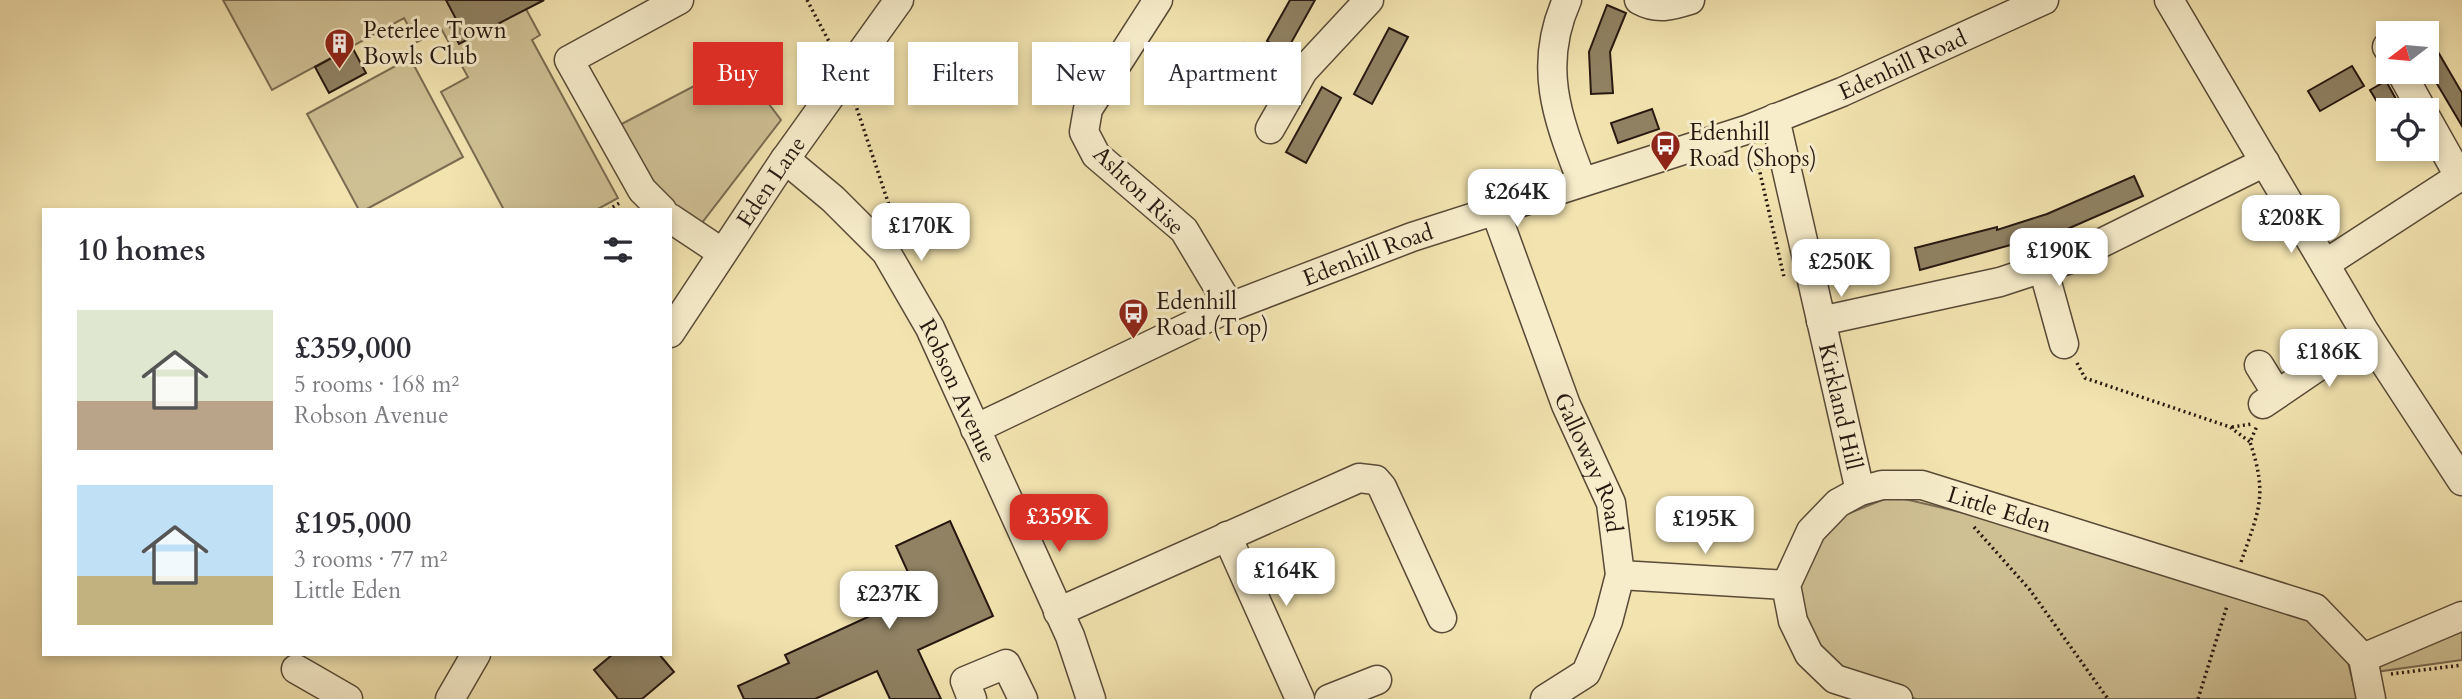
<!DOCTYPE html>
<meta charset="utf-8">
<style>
body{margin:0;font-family:Cardo,serif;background:#f2f2f3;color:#2b2b33;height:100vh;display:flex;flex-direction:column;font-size:26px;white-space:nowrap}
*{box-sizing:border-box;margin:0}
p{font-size:23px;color:#7c7c81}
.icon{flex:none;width:38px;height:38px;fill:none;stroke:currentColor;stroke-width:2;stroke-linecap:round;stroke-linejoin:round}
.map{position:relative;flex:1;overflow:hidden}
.details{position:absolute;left:42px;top:208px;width:630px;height:448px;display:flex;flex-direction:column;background:#fff;border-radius:0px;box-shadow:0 4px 10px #0003}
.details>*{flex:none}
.banner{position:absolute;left:693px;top:42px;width:665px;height:63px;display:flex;gap:14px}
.needle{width:46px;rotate:254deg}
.tools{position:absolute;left:2376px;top:21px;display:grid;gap:14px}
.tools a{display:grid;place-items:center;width:63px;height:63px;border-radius:0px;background:#fff;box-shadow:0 4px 10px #0003;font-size:35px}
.price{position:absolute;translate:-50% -60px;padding:0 16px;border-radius:14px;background:#fff;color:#222;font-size:23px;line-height:46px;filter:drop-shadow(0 2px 4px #0008)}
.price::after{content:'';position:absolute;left:50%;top:42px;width:21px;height:16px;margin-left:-10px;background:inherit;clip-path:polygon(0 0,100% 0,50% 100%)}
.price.active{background:#d93025;color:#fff}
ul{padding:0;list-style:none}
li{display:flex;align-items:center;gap:21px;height:175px;padding:0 35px}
li span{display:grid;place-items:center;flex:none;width:196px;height:140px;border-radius:0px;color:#555}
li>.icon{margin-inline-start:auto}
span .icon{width:84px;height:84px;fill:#fffc;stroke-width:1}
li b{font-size:30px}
h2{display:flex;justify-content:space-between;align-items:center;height:84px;padding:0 35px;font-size:30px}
.pill{padding:0 24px;border-radius:0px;background:#fff;box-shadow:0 4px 10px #0003;font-size:24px;line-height:63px}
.pill.active{background:#d93025;color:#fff}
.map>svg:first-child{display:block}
</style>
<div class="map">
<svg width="2462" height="699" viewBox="0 0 2462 699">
<rect width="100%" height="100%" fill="#f2e3af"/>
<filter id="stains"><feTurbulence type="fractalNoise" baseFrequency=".00286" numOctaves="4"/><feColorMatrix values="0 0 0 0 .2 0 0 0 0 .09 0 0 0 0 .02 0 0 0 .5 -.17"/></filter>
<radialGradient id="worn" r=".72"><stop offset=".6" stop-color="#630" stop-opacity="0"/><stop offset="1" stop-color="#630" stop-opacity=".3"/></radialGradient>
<!-- green -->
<path fill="#cfc094" stroke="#7a6c52" stroke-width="2" d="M223 0H544L526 9 540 35 532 40 618 198 596 210H504L441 92 468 77 442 30 417 42 404 18 272 90Z
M410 58 463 157 365 210H359L307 114Z
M738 63 781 120 701 224 648 186 614 128Z
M1892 496 1977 516 2303 614 2347 658 2357 699H1916L1835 671 1799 620 1797 572 1830 521Z
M2462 627V660L2375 672 2374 665Z"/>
<!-- building -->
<path fill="#908263" stroke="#261811" stroke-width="2" d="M446 0H544L459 44 448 23 456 19Z
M1290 0H1315L1286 52 1267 41Z
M1607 5 1626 13 1610 52 1613 93 1591 94 1589 52Z
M1389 28 1408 37 1372 104 1354 94Z
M2427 33 2462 93V126L2427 67Z
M1245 43 1265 54 1240 97 1220 85Z
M352 47 366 73 329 93 315 67Z
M2352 66 2364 86 2320 111 2308 91Z
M2386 81 2402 110H2382L2370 90Z
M1322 87 1341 98 1306 163 1286 152Z
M1652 109 1659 129 1618 143 1611 123Z
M2134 176 2143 196 2065 230 1920 270 1915 248 1997 227V230L2047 214Z
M950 521 993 616 918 650 941 699H890L877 671 815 699H744L738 686 789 663 785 655 918 594 896 546Z
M613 654H659L674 672 642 699H618L594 670Z"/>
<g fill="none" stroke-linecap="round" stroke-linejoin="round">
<defs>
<g id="minor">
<path d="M1158 0 1088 109 1084 132 1096 155 1184 230 1230 307"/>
<path d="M1567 0C1537 67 1558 119 1582 182"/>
<path d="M1639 0C1657 10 1671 6 1690 0"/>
<path d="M2169 0 2366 334 2462 481"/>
<path d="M2387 47 2389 50"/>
<path d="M2401 72 2422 110"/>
<path id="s1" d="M1775 118 1860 491"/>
<path d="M2427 119 2459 176"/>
<path d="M1270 129 1303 71 1369 0"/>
<path id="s2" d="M785 159 833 199 886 252 930 328 1070 636 1091 699"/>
<path d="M662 210 642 190 569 60 679 0"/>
<path id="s3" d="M1495 210 1566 405 1611 503 1620 575 1608 621 1586 673 1545 699"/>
<path d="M670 218 721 252"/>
<path d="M2325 264 2462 175"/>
<path d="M2043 268 2064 344"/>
<path d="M1821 321 2000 282 2067 260 2265 162"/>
<path id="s4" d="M670 333 781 165 899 0"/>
<path d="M2259 365 2277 394"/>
<path d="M2263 404 2366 334"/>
<path id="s5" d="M975 429 1230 307 1412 237 1749 129 1842 92 2044 0"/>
<path d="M1227 536 1300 699"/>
<path d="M1620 575 1786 585"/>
<path d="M1058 612 1359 478 1376 480 1382 487 1442 618"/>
<path d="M2363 658 2462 616"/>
<path d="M296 669 348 699"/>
<path d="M450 699 476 654"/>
<path d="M972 699 965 681 1006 664 1023 699"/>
<path d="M1329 699 1377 680"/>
<path id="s6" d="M1898 699 1835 679 1809 654 1793 621 1786 585 1811 531 1838 503 1860 491 1882 485H1922L2315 608 2363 658 2371 699"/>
</g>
</defs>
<!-- minor casing -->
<use href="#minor" stroke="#594b38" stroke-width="31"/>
<!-- path -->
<path stroke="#261811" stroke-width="3.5" stroke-dasharray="2 3.5" stroke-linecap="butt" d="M807 0 834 51
M855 103 897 229
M1755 151 1784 277
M608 210 621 202
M2077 363 2085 378 2230 427 2250 442
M2232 427 2252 424
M1974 527 2030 590 2108 699
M2241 562C2259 510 2268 496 2250 442L2257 426
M2391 674 2462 665
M2198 699 2227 606"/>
<!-- minor -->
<use href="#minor" stroke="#f7edcb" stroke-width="28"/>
</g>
<!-- icons -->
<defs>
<symbol id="building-pin" viewBox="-11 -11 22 30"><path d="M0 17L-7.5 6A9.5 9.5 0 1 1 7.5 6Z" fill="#8f2418" stroke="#f7edcb"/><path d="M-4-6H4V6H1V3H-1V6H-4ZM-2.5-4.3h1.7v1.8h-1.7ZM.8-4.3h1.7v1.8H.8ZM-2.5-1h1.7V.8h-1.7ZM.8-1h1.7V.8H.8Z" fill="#fff"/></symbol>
<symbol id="bus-pin" viewBox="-11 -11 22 30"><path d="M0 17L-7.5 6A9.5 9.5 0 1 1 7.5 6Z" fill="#8f2418" stroke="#f7edcb"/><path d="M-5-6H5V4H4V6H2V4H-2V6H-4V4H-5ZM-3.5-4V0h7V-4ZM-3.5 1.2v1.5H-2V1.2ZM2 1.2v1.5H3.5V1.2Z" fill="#fff"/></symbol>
</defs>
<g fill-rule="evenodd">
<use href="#building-pin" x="322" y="26" width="35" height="47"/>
<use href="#bus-pin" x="1648" y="128" width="35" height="47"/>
<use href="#bus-pin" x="1116" y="296" width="35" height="47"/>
</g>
<g text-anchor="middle" stroke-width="6" stroke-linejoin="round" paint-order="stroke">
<!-- poi labels -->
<g font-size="23" fill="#261811" stroke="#f7edcb" text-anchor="start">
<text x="363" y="38">Peterlee Town<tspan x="363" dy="26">Bowls Club</tspan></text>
<text x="1689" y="140">Edenhill<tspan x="1689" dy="26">Road (Shops)</tspan></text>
<text x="1156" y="309">Edenhill<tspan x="1156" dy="26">Road (Top)</tspan></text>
</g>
<!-- street labels -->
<g font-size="23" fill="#261811" stroke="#f7edcb">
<text dy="8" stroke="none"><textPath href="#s5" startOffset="998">Edenhill Road</textPath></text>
<text dy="8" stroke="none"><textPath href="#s4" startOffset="182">Eden Lane</textPath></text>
<text transform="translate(1139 190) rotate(44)" y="8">Ashton Rise</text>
<text dy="8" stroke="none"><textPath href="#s5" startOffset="430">Edenhill Road</textPath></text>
<text dy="8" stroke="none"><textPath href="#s2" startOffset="294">Robson Avenue</textPath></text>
<text dy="8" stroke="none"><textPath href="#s1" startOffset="296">Kirkland Hill</textPath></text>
<text dy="8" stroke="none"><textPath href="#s3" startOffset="270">Galloway Road</textPath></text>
<text dy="8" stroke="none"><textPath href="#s6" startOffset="443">Little Eden</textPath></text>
</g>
</g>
<rect width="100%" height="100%" filter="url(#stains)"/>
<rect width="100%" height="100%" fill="url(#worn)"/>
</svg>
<div class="tools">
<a><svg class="needle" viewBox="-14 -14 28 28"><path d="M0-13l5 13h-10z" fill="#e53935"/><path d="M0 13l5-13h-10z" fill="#7c7c81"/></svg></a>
<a><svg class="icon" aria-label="locate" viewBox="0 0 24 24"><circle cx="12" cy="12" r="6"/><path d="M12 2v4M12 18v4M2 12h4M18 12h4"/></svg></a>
</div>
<b class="price" style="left:1517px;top:229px">£264K</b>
<b class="price" style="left:2291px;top:255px">£208K</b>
<b class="price" style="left:921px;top:263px">£170K</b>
<b class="price" style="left:2059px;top:288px">£190K</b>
<b class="price" style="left:1841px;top:299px">£250K</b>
<b class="price" style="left:2329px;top:389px">£186K</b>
<b class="price active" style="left:1059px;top:554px">£359K</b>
<b class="price" style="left:1705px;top:556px">£195K</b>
<b class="price" style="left:1286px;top:608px">£164K</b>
<b class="price" style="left:889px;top:631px">£237K</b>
<div class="banner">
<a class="pill active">Buy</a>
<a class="pill">Rent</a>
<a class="pill">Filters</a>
<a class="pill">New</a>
<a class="pill">Apartment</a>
</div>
<section class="details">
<h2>10 homes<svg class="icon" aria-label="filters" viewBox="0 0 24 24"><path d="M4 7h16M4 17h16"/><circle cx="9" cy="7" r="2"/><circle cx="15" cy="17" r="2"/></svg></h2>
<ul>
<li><span style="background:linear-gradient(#dfe7d0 65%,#b9a48a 0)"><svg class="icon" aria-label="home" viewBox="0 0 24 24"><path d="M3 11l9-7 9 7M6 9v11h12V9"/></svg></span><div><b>£359,000</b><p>5 rooms · 168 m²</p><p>Robson Avenue</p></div></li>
<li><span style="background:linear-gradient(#bfe0f5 65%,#c2b280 0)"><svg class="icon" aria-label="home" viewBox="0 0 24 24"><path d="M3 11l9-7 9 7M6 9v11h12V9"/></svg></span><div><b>£195,000</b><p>3 rooms · 77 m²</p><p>Little Eden</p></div></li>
</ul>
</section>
</div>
